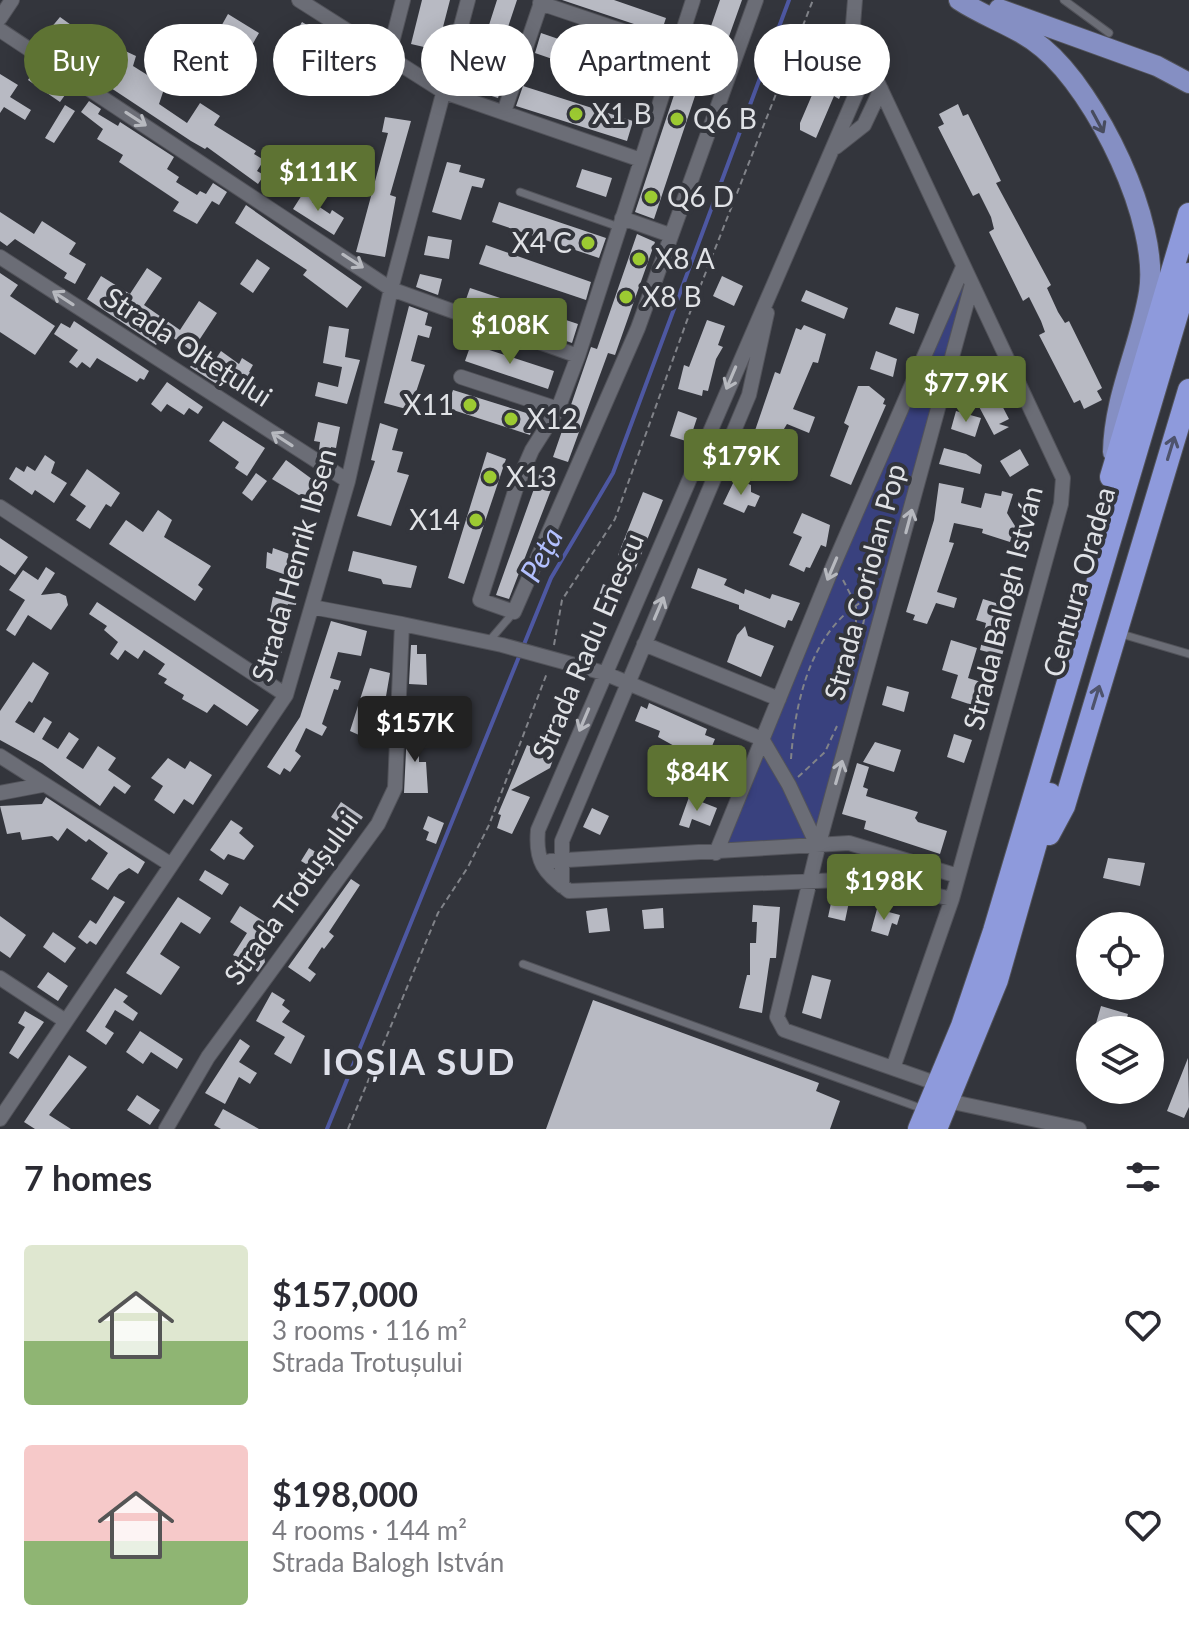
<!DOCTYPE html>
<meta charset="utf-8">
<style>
body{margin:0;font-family:Lato,sans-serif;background:#f7f7f7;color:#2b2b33;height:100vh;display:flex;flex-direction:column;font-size:30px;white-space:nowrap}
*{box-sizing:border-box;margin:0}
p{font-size:26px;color:#7c7c81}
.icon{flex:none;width:44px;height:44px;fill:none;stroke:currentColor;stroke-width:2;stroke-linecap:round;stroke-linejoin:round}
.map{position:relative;height:1129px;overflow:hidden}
.sheet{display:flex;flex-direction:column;background:#fff;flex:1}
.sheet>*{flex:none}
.banner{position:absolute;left:24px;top:24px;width:1142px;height:72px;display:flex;gap:16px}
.fabs{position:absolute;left:1076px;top:912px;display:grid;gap:16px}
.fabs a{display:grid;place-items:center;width:88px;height:88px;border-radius:50%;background:#fff;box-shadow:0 4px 20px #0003;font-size:40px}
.price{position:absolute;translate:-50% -68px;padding:0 18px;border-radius:8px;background:#5e7333;color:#fff;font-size:26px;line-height:52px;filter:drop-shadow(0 2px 4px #0008)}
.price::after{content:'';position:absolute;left:50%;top:48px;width:24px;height:18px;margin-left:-12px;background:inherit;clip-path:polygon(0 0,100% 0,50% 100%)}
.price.selected{background:#222;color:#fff}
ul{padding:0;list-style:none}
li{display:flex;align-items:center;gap:24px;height:200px;padding:0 24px}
li span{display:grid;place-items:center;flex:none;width:224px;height:160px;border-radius:8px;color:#555}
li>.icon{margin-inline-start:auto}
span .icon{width:96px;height:96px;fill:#fffc;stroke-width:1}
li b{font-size:34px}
h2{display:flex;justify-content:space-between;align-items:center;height:96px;padding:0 24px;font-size:34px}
.tag{padding:0 28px;border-radius:36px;background:#fff;box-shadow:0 4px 20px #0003;font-size:28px;line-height:72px}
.tag.selected{background:#5e7333;color:#fff}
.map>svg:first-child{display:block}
</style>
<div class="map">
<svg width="1189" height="1129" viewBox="0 0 1189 1129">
<rect width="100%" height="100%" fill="#33353c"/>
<!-- green -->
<path fill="#39417e" d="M963 267 972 284 818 847 716 853Z"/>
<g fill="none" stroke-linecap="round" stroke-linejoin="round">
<!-- stream -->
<path stroke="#4e58a2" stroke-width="4" d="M327 1129 551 578 613 473 789 0"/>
</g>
<!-- building -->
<path fill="#b8bac3" d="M422 0H450L437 50 411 44Z
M497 0H517L507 30 518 33 498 98 479 92 500 28 489 25Z
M562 0H614L666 18 661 33Z
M720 0H742L717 70 705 66 654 219 635 212 686 59 698 64Z
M228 14 259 33 245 57 214 39Z
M60 17 106 50 110 44 136 56 133 66 165 86 159 104 187 123 200 103 220 116 214 125 256 151 254 154 264 160 257 171 264 175 258 184 207 147 205 149 191 141 40 41Z
M302 22 361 58 345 88 328 79 334 68 292 39Z
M541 33 643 68 636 88 535 53Z
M827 57 845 68 839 82 845 85 839 99 834 96 816 138 800 130V123L815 88 816 82 811 79Z
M36 67 70 88 60 102 28 80Z
M0 74 18 85 10 97 31 110 25 120 4 107 0 113Z
M523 86 633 121 627 141 516 106Z
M89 101 101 109 98 114 118 126 120 122 174 157 167 169 179 177 176 182 197 195 200 191 206 194 213 183 227 192 219 205 212 201 197 224 173 211 179 202 119 162 123 155 97 139 103 129 81 112Z
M958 104 963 116 968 114 1001 181 996 183 1051 285 1047 288 1058 312 1065 323 1069 321 1102 388 1097 391 1102 400 1084 409 1080 400 1074 403 1039 335 1045 332 1041 321 1029 297 1023 301 989 232 994 229 991 217 979 193 973 196 938 127 944 124 939 114Z
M65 105 75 111 54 143 45 138Z
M385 117 411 121 390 195 396 197 385 257 356 252 388 133 382 132Z
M447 162 461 165 459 172 485 179 482 188 472 186 461 220 432 212Z
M582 169 612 178 606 197 576 187Z
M307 187 317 194 312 202 330 214 332 210 344 218 334 235 293 209Z
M499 202 606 238 599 258 492 222Z
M246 205 362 287 347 308 303 275 307 270 235 223Z
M0 212 34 234 42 221 76 243 69 254 86 264 75 284 64 278 67 273 15 239 7 246 0 241Z
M637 234 655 242 615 355 608 353 568 462 553 457 591 347 597 349Z
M428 236 452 240 449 259 424 255Z
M486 245 591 282 586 300 479 264Z
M257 259 270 268 253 293 240 284Z
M147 268 162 278 144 305 180 330 199 301 217 313 192 351 165 332 156 345 87 299 101 276 130 294Z
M0 273 18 285 10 296 55 326 35 355 0 332Z
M420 274 442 279 438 295 416 287Z
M722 276 743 286 734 306 713 296Z
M470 288 578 324 572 343 464 305Z
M806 290 848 308 844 319 801 301Z
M409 306 428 313 425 325 432 327 429 338 418 335 411 361 425 365 410 410 384 403Z
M896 307 919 314 914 334 889 324Z
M707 320 725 326 718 345 723 347 716 359 708 391 703 390 702 396 678 389 684 365 689 367Z
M74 321 149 371 144 380 140 378 137 382 97 358 90 368 82 362 77 368 69 362 78 350 54 334 61 323 70 328Z
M804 325 826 334 818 363 813 362 793 409 815 417 809 433 787 424 765 460 750 454 752 449 749 448 775 372 780 374 796 328 801 330Z
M329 326 349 329 345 357 360 360 347 404 315 396 318 382 338 387 342 367 323 363Z
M471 344 554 371 548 389 465 361Z
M202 350 215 360 221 351 239 364 242 358 253 365 249 372 255 376 244 393 227 382 223 388 190 367Z
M876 351 897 359 893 377 870 369Z
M984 371 1009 419 999 424 1009 427 994 435 966 382Z
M167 382 203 407 198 414 189 408 184 415 167 404 161 412 151 404Z
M858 386H869L885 399 883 404 886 405 851 485 830 476 849 426 844 423Z
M453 390 536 416 530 435 447 408Z
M678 411 697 418 689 442 670 436Z
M956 411 981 418 975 437 951 429Z
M223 421 265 448 247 476 235 468 239 462 209 441Z
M318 422 340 427 336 448 331 447 329 457 319 450 320 442 314 441Z
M380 423 398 429 392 450 403 452 397 472 409 475 391 526 357 516 375 461 371 460Z
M944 448 966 454 982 465 980 474 939 464Z
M1020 449 1029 465 1010 477 1000 461Z
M487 452 506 459 464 584 448 578Z
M45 455 55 462 51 473 67 483 54 503 35 490 32 495 9 479 16 467 24 472 27 466 35 471Z
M286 460 316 482 307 500 272 479Z
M87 469 120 493 111 507 106 504 90 529 76 520 86 506 70 495Z
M540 472 556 477 509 599 496 595Z
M256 473 267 481 252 501 242 493Z
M735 479 751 485V492L760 496 755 507 748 505 744 513 723 504Z
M939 483 964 488 961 503 981 508 985 493 1001 496 1002 491 1013 494 1007 513 1015 526 1010 542 982 533 983 529 954 523 949 542 954 543 937 592 957 598 954 608 936 603 927 624 913 620 915 615 906 612 934 520Z
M643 492 663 500 635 570 624 565 627 559 618 555Z
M158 510 172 520 164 537 211 566 198 585 203 589 195 601 109 544 126 520 143 532Z
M802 513 830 525 826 547 821 545 810 568 806 567 804 572 789 565 802 537 793 533Z
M0 538 28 557 15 575 0 565Z
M273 548 295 556 292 577 266 568 267 552 272 554Z
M353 551 417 566 411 588 383 584 381 579 348 571Z
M46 567 55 573 41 595 59 593 66 596 68 605 51 630 28 615 15 636 6 630 25 600 9 590 23 570 38 580Z
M698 568 727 579 724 585 744 594 745 589 770 599 772 594 800 603 792 621 788 620 785 628 739 609V605L691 588Z
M603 584 624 592 615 617 594 609Z
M274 591 297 595 296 605 288 604 283 616 270 612Z
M983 599 1012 608 1003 636 1007 637 1002 656 980 650 986 623 976 620Z
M97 602 259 710 247 726 214 704 207 713 182 699 184 695 164 683 167 679 158 674 165 664 144 650 138 659 125 650 118 660 110 654 118 642 104 630 107 626 89 614Z
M331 621 367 631 361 656 338 652 330 678 341 681 338 690 334 689 322 724 327 727 322 736 306 728 295 751 301 756 290 772 284 768 280 775 267 767 300 717Z
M283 622 290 624 280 658 262 647 268 635 277 639Z
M745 626 748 636 774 646 761 677 727 662 737 635Z
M951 640 977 648 968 678 991 685 988 697 979 694 975 706 951 698 958 675 942 670Z
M411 645H417V654H426L427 685 409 684Z
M33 662 49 673 32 703 29 701 15 722 34 733 44 717 52 722 42 739 58 749 69 732 79 739 66 758 83 769 98 746 116 758 108 770 131 786 125 794 114 786 100 806 42 763 0 740V711Z
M370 668 390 673 385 702 388 708 384 722 378 719 368 739 350 731Z
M887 686 909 692 904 712 882 705Z
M431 697H444L443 729 420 728V718L430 719Z
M649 703 707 729 705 735 715 739 705 763 658 737 660 731 635 721 641 706 647 709Z
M407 730H427V743H419V762H426L428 793H404Z
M954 734 972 740 964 763 947 757Z
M875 742 901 750 894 772 863 762Z
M527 745 554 757 550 768 511 790 530 797 512 834 497 828 501 815 498 814Z
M168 758 185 769 190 761 212 775 193 805 184 799 174 814 154 800 163 786 151 778Z
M857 763 869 767 863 787 868 789 866 796 918 812 915 818 918 822 947 831 940 854 864 829 866 821 842 814Z
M46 797 145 862 138 874 129 868 119 874 108 890 91 879 108 853 89 839 86 842 67 828 58 841 52 836 22 840 20 832 7 834 0 806 42 804Z
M689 797 717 808 710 826 692 819 689 828 679 825Z
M341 802 363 817 353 832 331 817Z
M592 808 609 816 600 835 583 827Z
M428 816 444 823 436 844 426 840 429 832 423 829Z
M231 820 243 828 239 833 254 846 244 860 228 854 224 860 210 850Z
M309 848 329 860 321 873 301 861Z
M1108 858 1145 863 1140 886 1103 878Z
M205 870 229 884 222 895 199 880Z
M351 879 360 885 329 932 334 936 324 949 322 947 308 968 316 974 310 982 288 967Z
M833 894 850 897 845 921 828 917Z
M114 896 125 902 96 945 90 941 87 944 78 937 90 920 96 924Z
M178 897 211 918 200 934 181 922 160 954 180 967 161 995 126 973Z
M753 905 780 907 776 958H770L762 1013 739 1008 747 975H750V943H756L757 922H752Z
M240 906 276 929 263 951 265 962 258 972 233 955 247 933 230 922Z
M607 908 610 931 589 933 586 911Z
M663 908 664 928 644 929 642 910Z
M877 909 900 915 897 925 892 923 888 936 871 931Z
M0 916 26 935 10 958 0 951Z
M53 932 76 948 65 963 43 947Z
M48 972 68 986 58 1001 37 987Z
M812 975 831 980 821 1019 802 1013Z
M115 988 128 996 123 1002 138 1013 133 1021 115 1010 105 1027 114 1033 106 1045 86 1031Z
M272 992 285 1000 282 1005 290 1011 282 1022 305 1036 291 1064 274 1054 285 1037 256 1021Z
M593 1000 819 1083 816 1091 840 1101 830 1129H546Z
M1101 1006 1128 1014 1123 1030 1095 1027Z
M25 1011 44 1022 18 1059 9 1053 25 1027 18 1023Z
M140 1031 183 1059 177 1069 151 1052 143 1064 126 1052Z
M240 1039 250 1046 239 1062 257 1073 250 1084 239 1077 225 1104 205 1093Z
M69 1055 87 1067 49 1115 71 1129H35L24 1122Z
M1188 1058 1189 1107 1184 1118 1167 1111Z
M137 1095 160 1110 150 1125 127 1110Z
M223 1109 259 1129H221L214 1125Z"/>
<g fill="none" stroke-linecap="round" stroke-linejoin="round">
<defs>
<path id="service" d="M1064 0 1109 33
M520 192 619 227
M1118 633 1189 654
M490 640 514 612
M523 964 923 1109"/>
<path id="minor" d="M299 0 444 92 641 160
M693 0 578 356 558 409 532 450 518 482 480 600 514 612 638 328 756 0
M855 0 853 25 869 64 1063 478 1061 504 952 899 893 1068
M540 3 676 49
M0 18 12 0
M0 30 391 289 578 356
M388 58 403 0
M869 64 538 830C535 861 544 873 569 891L864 879 952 899
M504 112 542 0
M836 147 864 125 881 89
M622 218 670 235
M0 257 348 481
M461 377 558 409
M0 507 286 695
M402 624 502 645 604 673 762 739
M644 644 779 699
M762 739 789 785 818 847
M0 756 170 864
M0 793 42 785
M716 853 833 566 963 267
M550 861 849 843 958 876
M562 886V841L749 395 767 313
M0 978 64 1020
M938 1084 784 1030 777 1017 818 847 972 284
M948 1101 1079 1129
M0 1119 286 695 348 481 391 289 468 0
M166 1129 208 1057 378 824 395 788 402 624 312 607"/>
<path id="primary" d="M959 0C986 18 1018 27 1043 48 1097 93 1160 222 1149 292 1140 347 1114 396 1113 452
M999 9 1157 66 1189 83"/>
<path id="trunk" d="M1111 477 1189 214
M1049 834 1064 806 1189 390
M919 1129 962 1026 994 931 1189 274
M936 1129 997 980 1050 794"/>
</defs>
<!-- service casing -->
<use href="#service" stroke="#52535a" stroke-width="9"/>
<!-- minor casing -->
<use href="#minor" stroke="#52535a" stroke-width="16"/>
<!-- primary casing -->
<use href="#primary" stroke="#52535a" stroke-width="22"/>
<!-- trunk casing -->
<use href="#trunk" stroke="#52535a" stroke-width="24"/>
<!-- path -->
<path stroke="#818389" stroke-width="2" stroke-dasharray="6 4" stroke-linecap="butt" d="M843 580 856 605V654
M861 634 884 526
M554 645 562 600 615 519 689 315 813 0
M791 759C795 701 812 624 871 597
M798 777 825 752 837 726
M348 1129 438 913 468 867 489 825 547 673"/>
<!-- service -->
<use href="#service" stroke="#6b6d76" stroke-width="7"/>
<!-- minor -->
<use href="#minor" stroke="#6b6d76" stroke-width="14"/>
<!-- primary -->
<use href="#primary" stroke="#858fc3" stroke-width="20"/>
<!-- trunk -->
<use href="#trunk" stroke="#8e9adc" stroke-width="22"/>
</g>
<!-- one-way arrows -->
<defs><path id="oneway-shaft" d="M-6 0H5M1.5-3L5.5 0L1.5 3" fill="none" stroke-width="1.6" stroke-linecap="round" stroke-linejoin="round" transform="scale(2)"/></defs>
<g stroke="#b7b9bf">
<use href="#oneway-shaft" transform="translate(136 119) rotate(33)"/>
<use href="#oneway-shaft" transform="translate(353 261) rotate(33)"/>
<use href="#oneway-shaft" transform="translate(63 298) rotate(-147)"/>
<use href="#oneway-shaft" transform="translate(731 378) rotate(113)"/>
<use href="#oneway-shaft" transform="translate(282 439) rotate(-147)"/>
<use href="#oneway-shaft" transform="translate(909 521) rotate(-75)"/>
<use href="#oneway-shaft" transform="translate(832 569) rotate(113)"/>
<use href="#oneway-shaft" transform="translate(659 608) rotate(-67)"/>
<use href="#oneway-shaft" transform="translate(584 720) rotate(113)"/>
<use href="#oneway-shaft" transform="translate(839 772) rotate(-74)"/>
</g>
<use stroke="#484c5e" href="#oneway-shaft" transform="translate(1098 122) rotate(62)"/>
<g stroke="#4e536c">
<use href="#oneway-shaft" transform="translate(1171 448) rotate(-73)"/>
<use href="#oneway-shaft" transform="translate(1096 697) rotate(-73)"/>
</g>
<!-- markers -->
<g fill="#9cca32" stroke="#33353c" stroke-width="3">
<circle cx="576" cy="114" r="8"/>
<circle cx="677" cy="119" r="8"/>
<circle cx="651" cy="197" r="8"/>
<circle cx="588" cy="243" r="8"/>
<circle cx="639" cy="259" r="8"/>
<circle cx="626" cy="297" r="8"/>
<circle cx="470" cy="405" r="8"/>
<circle cx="511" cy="419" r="8"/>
<circle cx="490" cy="477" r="8"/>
<circle cx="476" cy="520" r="8"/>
</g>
<g text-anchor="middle" stroke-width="8" stroke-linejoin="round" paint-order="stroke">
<!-- poi labels -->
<g font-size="28" fill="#e0e2e6" stroke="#33353c" text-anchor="start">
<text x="592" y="124">X1 B</text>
<text x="693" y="129">Q6 B</text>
<text x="667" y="207">Q6 D</text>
<text x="572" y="253" text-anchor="end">X4 C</text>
<text x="655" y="269">X8 A</text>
<text x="642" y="307">X8 B</text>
<text x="454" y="415" text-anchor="end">X11</text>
<text x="527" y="429">X12</text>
<text x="506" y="487">X13</text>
<text x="460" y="530" text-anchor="end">X14</text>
</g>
<!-- street labels -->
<g font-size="28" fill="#e0e2e6" stroke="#33353c">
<text transform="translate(188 347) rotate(33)" y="10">Strada Oltețului</text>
<text transform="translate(294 565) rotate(-74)" y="10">Strada Henrik Ibsen</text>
<text transform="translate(865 582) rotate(-75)" y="10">Strada Coriolan Pop</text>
<text transform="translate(1079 582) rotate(-74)" y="10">Centura Oradea</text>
<text transform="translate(1003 608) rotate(-76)" y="10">Strada Balogh István</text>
<text transform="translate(588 646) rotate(-67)" y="10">Strada Radu Enescu</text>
<text transform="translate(291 898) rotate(-54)" y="10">Strada Trotușului</text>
</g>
<!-- water labels -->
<g font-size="30" font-style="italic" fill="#b3c0fe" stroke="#33353c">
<text transform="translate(542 555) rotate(-62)" y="10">Peța</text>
</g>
<!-- district labels -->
<g font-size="36" font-weight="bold" letter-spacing="2" fill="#dfe1eb" stroke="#33353c">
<text x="419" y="1075">IOȘIA SUD</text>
</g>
</g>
</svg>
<div class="fabs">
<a><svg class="icon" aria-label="locate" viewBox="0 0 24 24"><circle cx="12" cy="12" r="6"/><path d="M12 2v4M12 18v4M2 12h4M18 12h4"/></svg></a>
<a><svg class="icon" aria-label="layers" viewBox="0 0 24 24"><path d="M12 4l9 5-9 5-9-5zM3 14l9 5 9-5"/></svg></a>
</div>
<b class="price" style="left:318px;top:213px">$111K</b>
<b class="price" style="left:510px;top:366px">$108K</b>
<b class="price" style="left:966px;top:424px">$77.9K</b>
<b class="price" style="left:741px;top:497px">$179K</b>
<b class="price selected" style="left:415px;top:764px">$157K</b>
<b class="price" style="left:697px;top:813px">$84K</b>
<b class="price" style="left:884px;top:922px">$198K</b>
<div class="banner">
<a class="tag selected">Buy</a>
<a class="tag">Rent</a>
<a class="tag">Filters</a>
<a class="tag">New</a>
<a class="tag">Apartment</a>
<a class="tag">House</a>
</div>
</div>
<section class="sheet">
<h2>7 homes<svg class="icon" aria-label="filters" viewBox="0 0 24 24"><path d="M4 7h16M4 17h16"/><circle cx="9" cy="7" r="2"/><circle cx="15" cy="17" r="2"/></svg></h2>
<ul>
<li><span style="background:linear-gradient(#dfe7d0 60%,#8fb573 0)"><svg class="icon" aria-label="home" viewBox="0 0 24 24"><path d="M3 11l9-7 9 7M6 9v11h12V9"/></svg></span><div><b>$157,000</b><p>3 rooms · 116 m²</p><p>Strada Trotușului</p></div><svg class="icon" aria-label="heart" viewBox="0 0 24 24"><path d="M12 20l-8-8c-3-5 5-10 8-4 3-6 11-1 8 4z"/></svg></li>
<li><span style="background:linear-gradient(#f6c9c9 60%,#8fb573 0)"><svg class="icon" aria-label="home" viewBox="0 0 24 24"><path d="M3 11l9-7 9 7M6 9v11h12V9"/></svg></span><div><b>$198,000</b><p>4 rooms · 144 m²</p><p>Strada Balogh István</p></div><svg class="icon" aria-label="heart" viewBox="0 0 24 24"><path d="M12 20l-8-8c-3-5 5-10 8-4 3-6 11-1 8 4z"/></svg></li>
</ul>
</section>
